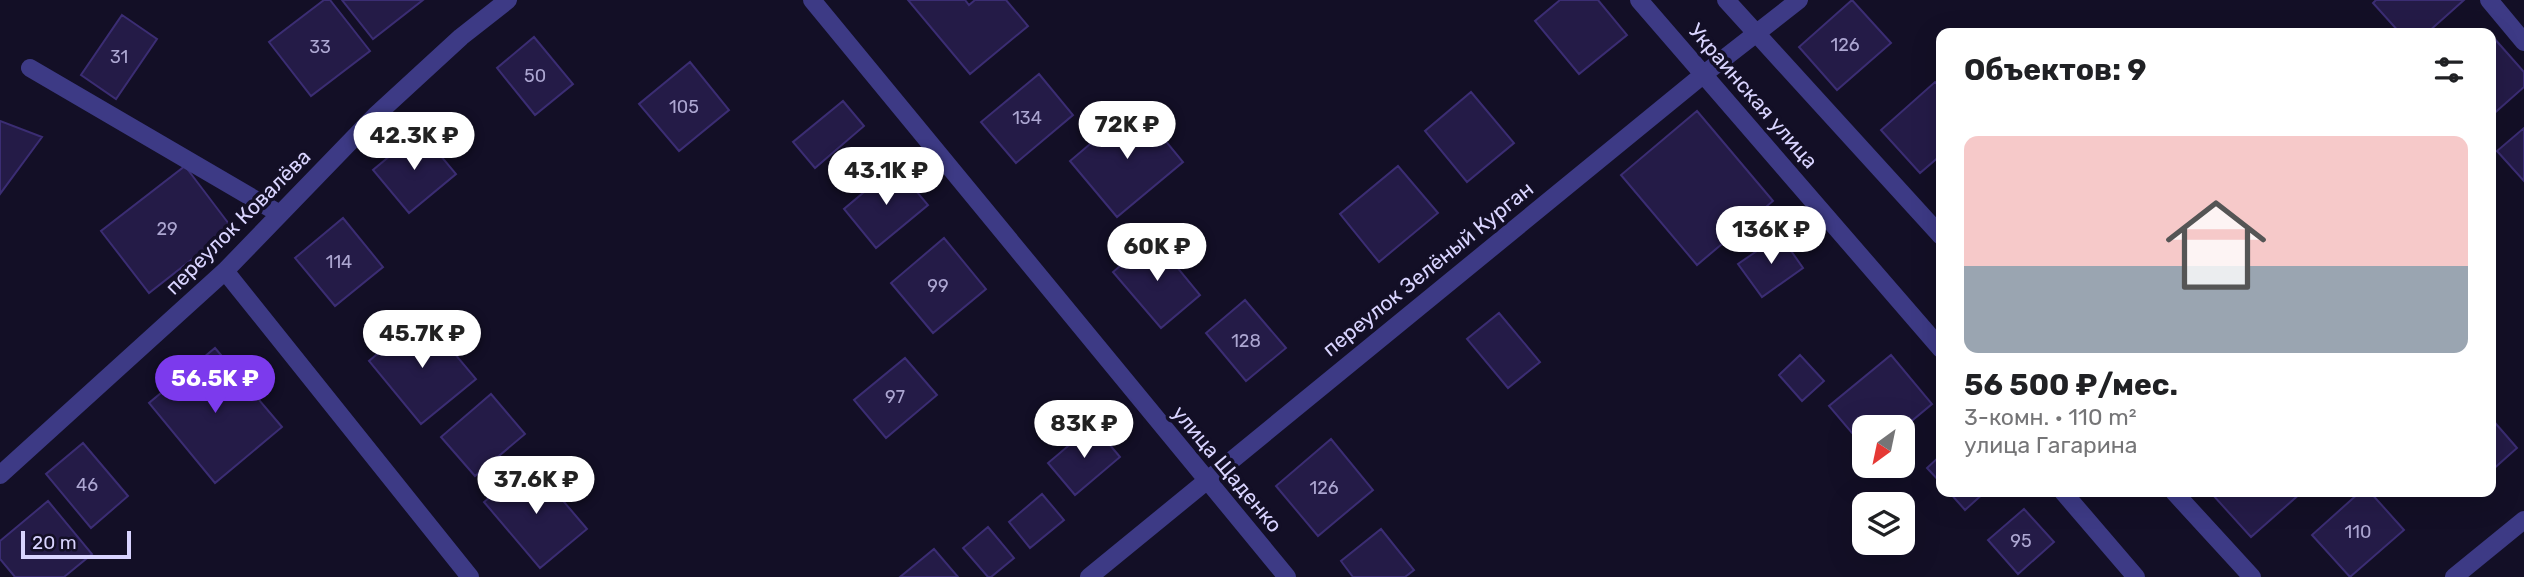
<!DOCTYPE html>
<html lang="ru">
<meta charset="utf-8">
<style>
body{margin:0;font-family:Rubik,sans-serif;background:#f6f6f6;color:#202124;height:100vh;display:flex;flex-direction:column;font-size:26px;white-space:nowrap}
*{box-sizing:border-box;margin:0}
p{font-size:23px;color:#757577}
.icon{flex:none;width:38px;height:38px;fill:none;stroke:currentColor;stroke-width:2;stroke-linecap:round;stroke-linejoin:round}
.map{position:relative;flex:1;overflow:hidden}
.details{position:absolute;left:1936px;top:28px;width:560px;height:469px;display:flex;flex-direction:column;background:#fff;border-radius:14px;box-shadow:0 7px 28px #0002}
.details>*{flex:none}
.needle{width:46px;rotate:213deg}
.tools{position:absolute;left:1852px;top:415px;display:grid;gap:14px}
.tools a{display:grid;place-items:center;width:63px;height:63px;border-radius:14px;background:#fff;box-shadow:0 7px 28px #0002;font-size:35px}
.scale{position:absolute;left:21px;bottom:18px;width:110px;box-sizing:border-box;padding-left:7px;border:4px solid #d9d4ff;border-top:0;font-size:19px;line-height:24px;white-space:nowrap;color:#d9d4ff;-webkit-text-stroke:5px #130f26;paint-order:stroke}
.price{position:absolute;translate:-50% -60px;padding:0 16px;border-radius:24px;background:#fff;color:#222;font-size:23px;line-height:46px;filter:drop-shadow(0 2px 4px #0008)}
.price::after{content:'';position:absolute;left:50%;top:42px;width:21px;height:16px;margin-left:-10px;background:inherit;clip-path:polygon(0 0,100% 0,50% 100%)}
.price.selected{background:#7c3aed;color:#fff}
ul{padding:0;list-style:none}
li{display:grid;align-content:center;gap:14px;height:371px;padding:0 28px}
li+li{border-top:2px solid #e0e0e0}
li span{display:grid;place-items:center;height:217px;border-radius:14px;color:#555}
li>.icon{margin-inline-start:auto}
span .icon{width:126px;height:126px;fill:#fffc;stroke-width:1}
li b{font-size:30px}
h2{display:flex;justify-content:space-between;align-items:center;height:84px;padding:0 28px;font-size:30px}
.map>svg:first-child{display:block}
</style>
<div class="map">
<svg width="2524" height="577" viewBox="0 0 2524 577">
<rect width="100%" height="100%" fill="#130f26"/>
<!-- building -->
<path fill="#241b47" stroke="#3b2d73" stroke-width="2" d="M324 0H330L370 51 311 96 269 42Z
M342 0H423L373 39Z
M908 0H965L969 5 975 0H1006L1028 26 970 74Z
M1560 0H1598L1627 35 1579 74 1535 21Z
M1852 0 1891 43 1837 90 1799 47Z
M2376 0H2464L2427 33H2400L2373 3Z
M122 15 157 39 116 99 81 75Z
M534 37 573 84 535 115 497 68Z
M2493 37 2524 72V87L2490 117V39Z
M690 62 729 110 679 151 639 104Z
M1039 74 1073 115 1016 163 981 122Z
M1935 82 1941 88V155L1920 173 1881 130Z
M1471 92 1514 143 1467 182 1425 131Z
M843 101 864 126 815 168 793 142Z
M1136 105 1183 162 1117 217 1070 161Z
M1697 111 1773 201 1697 265 1621 175Z
M0 121 42 137 0 194Z
M2524 128V181L2497 151Z
M420 131 456 174 409 213 373 170Z
M185 166 232 228 149 293 101 231Z
M895 166 928 205 876 248 844 209Z
M1398 166 1438 213 1379 262 1340 214Z
M343 218 383 267 335 306 295 258Z
M1780 235 1803 268 1762 297 1738 264Z
M944 238 986 289 933 333 891 283Z
M1153 238 1200 295 1161 328 1113 272Z
M1245 300 1286 348 1246 381 1206 333Z
M1499 313 1540 362 1508 388 1467 339Z
M423 316 476 379 421 424 369 361Z
M215 348 282 427 215 483 149 403Z
M1800 355 1824 381 1802 401 1779 375Z
M1891 355 1932 404 1902 429 1864 427V447L1829 406Z
M905 358 937 395 886 438 854 400Z
M491 394 525 434 475 476 441 437Z
M2490 417 2517 448 2490 472Z
M1093 425 1120 457 1075 495 1048 463Z
M1331 439 1373 490 1318 536 1276 486Z
M83 443 128 496 91 528 46 474Z
M1941 455V483L1927 468Z
M531 463 587 529 540 568 484 502Z
M1949 492H1985L1965 510Z
M2215 492H2302L2251 537 2212 494Z
M2360 492H2370L2404 530 2350 577 2312 535Z
M1042 494 1064 520 1030 548 1009 522Z
M48 501 92 554 64 577H15L0 559V541Z
M2024 509 2054 542 2018 574 1988 540Z
M988 527 1014 558 991 577H988L963 548Z
M1381 529 1414 570 1405 577H1353L1341 561Z
M934 549 958 577H900Z"/>
<g fill="none" stroke-linecap="round" stroke-linejoin="round">
<!-- minor -->
<path stroke="#3d3a85" stroke-width="18" d="M812 0 1287 577
M1639 0 1941 349
M1726 0 1941 236
M2489 0 2524 42
M30 68 280 214
M225 271 470 577
M0 475 225 271 375 116 461 37 508 0
M2063 492 2136 577
M2174 492 2252 577
M1089 577 1704 74 1799 0
M2454 577 2524 520"/>
</g>
<g text-anchor="middle" stroke-width="7" stroke-linejoin="round" paint-order="stroke">
<!-- number labels -->
<g font-size="18" fill="#aca6d1">
<text x="1845" y="51">126</text>
<text x="320" y="53">33</text>
<text x="119" y="63">31</text>
<text x="535" y="82">50</text>
<text x="684" y="113">105</text>
<text x="1027" y="124">134</text>
<text x="167" y="235">29</text>
<text x="339" y="268">114</text>
<text x="938" y="292">99</text>
<text x="1246" y="347">128</text>
<text x="895" y="403">97</text>
<text x="87" y="491">46</text>
<text x="1324" y="494">126</text>
<text x="2358" y="538">110</text>
<text x="2021" y="547">95</text>
</g>
<!-- street labels -->
<g font-size="21" fill="#d9d4ff" stroke="#130f26">
<text transform="translate(1753 96) rotate(49)" y="7">Украинская улица</text>
<text transform="translate(238 222) rotate(-45)" y="7">переулок Ковалёва</text>
<text transform="translate(1428 269) rotate(-39)" y="7">переулок Зелёный Курган</text>
<text transform="translate(1227 469) rotate(50)" y="7">улица Щаденко</text>
</g>
</g>
</svg>
<div class="tools">
<a><svg class="needle" viewBox="-14 -14 28 28"><path d="M0-13l5 13h-10z" fill="#e53935"/><path d="M0 13l5-13h-10z" fill="#757577"/></svg></a>
<a><svg class="icon" aria-label="layers" viewBox="0 0 24 24"><path d="M12 4l9 5-9 5-9-5zM3 14l9 5 9-5"/></svg></a>
</div>
<div class="scale">20 m</div>
<b class="price" style="left:1127px;top:161px">72K ₽</b>
<b class="price" style="left:414px;top:172px">42.3K ₽</b>
<b class="price" style="left:886px;top:207px">43.1K ₽</b>
<b class="price" style="left:1771px;top:266px">136K ₽</b>
<b class="price" style="left:1157px;top:283px">60K ₽</b>
<b class="price" style="left:422px;top:370px">45.7K ₽</b>
<b class="price selected" style="left:215px;top:415px">56.5K ₽</b>
<b class="price" style="left:1084px;top:460px">83K ₽</b>
<b class="price" style="left:536px;top:516px">37.6K ₽</b>
<section class="details">
<h2>Объектов: 9<svg class="icon" aria-label="filters" viewBox="0 0 24 24"><path d="M4 7h16M4 17h16"/><circle cx="9" cy="7" r="2"/><circle cx="15" cy="17" r="2"/></svg></h2>
<ul>
<li><span style="background:linear-gradient(#f6c9c9 60%,#9aa5b1 0)"><svg class="icon" aria-label="home" viewBox="0 0 24 24"><path d="M3 11l9-7 9 7M6 9v11h12V9"/></svg></span><div><b>56 500 ₽/мес.</b><p>3-комн. · 110 m²</p><p>улица Гагарина</p></div></li>
</ul>
</section>
</div>
